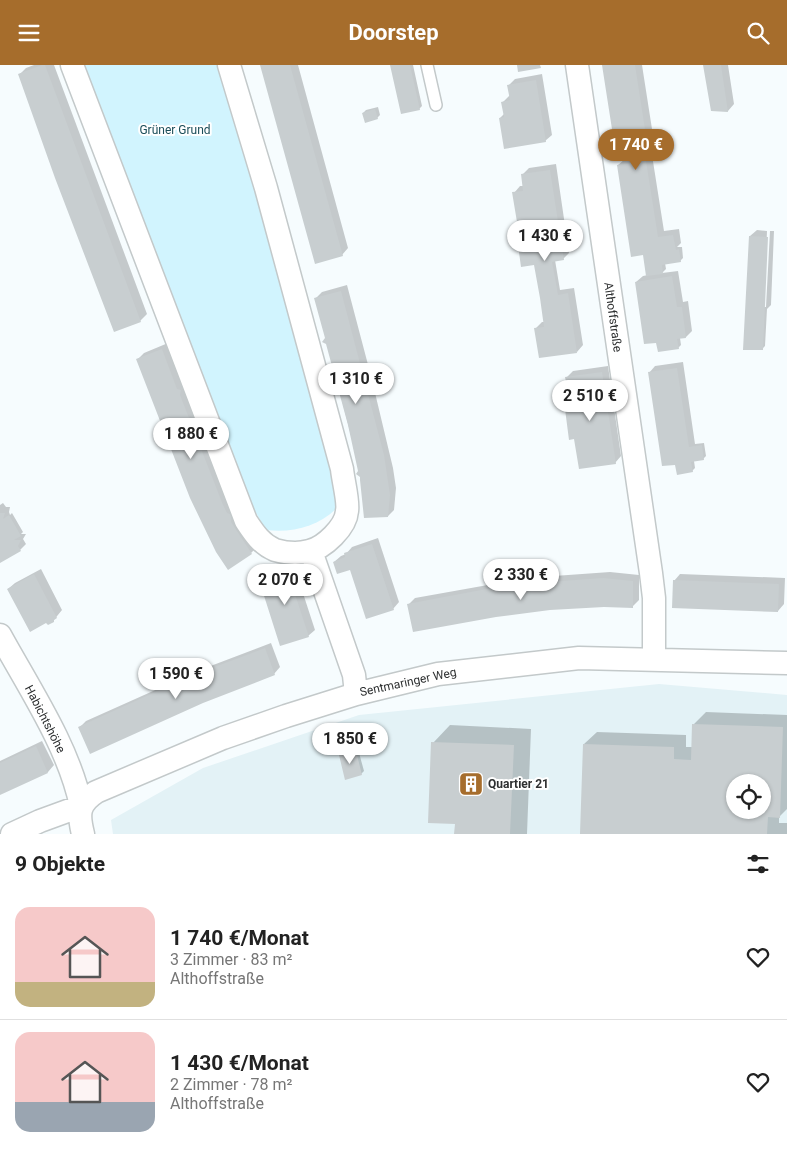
<!DOCTYPE html>
<html lang="de">
<meta charset="utf-8">
<style>
body{margin:0;font-family:Roboto,sans-serif;background:#f2f2f2;color:#222;height:100vh;display:flex;flex-direction:column;font-size:19px;white-space:nowrap}
*{box-sizing:border-box;margin:0}
p{font-size:16px;color:#767676}
.icon{flex:none;width:28px;height:28px;fill:none;stroke:currentColor;stroke-width:2;stroke-linecap:round;stroke-linejoin:round}
.map{position:relative;height:769px;overflow:hidden}
.side{display:flex;flex-direction:column;background:#fff;flex:1}
.side>*{flex:none}
.buttons{position:absolute;left:726px;top:709px;display:grid;gap:10px}
.buttons a{display:grid;place-items:center;width:45px;height:45px;border-radius:50%;background:#fff;box-shadow:0 1px 4px #0004;font-size:25px}
.price{position:absolute;translate:-50% -42px;padding:0 11px;border-radius:18px;background:#fff;color:#222;font-size:16px;line-height:32px;filter:drop-shadow(0 1px 2px #0008)}
.price::after{content:'';position:absolute;left:50%;top:30px;width:15px;height:11px;margin-left:-8px;background:inherit;clip-path:polygon(0 0,100% 0,50% 100%)}
.price.active{background:#a66d2c;color:#fff}
ul{padding:0;list-style:none}
li{display:flex;align-items:center;gap:15px;height:125px;padding:0 15px}
li+li{border-top:1px solid #e0e0e0}
li span{display:grid;place-items:center;flex:none;width:140px;height:100px;border-radius:15px;color:#555}
li>.icon{margin-inline-start:auto}
span .icon{width:60px;height:60px;fill:#fffc;stroke-width:1}
li b{font-size:21px}
h2{display:flex;justify-content:space-between;align-items:center;height:60px;padding:0 15px;font-size:21px}
header{display:flex;justify-content:space-between;align-items:center;height:65px;padding:0 15px;background:#a66d2c;color:#fff;font-size:22px;font-weight:700}
.map>svg:first-child{display:block}
</style>
<header><svg class="icon" aria-label="menu" viewBox="0 0 24 24"><path d="M4 6h16M4 12h16M4 18h16"/></svg>Doorstep<svg class="icon" aria-label="search" viewBox="0 0 24 24"><circle cx="10" cy="10" r="6"/><path d="M15 15l6 6"/></svg></header>
<div class="map">
<svg width="787" height="769" viewBox="0 0 787 769">
<rect width="100%" height="100%" fill="#f6fcfe"/>
<!-- built -->
<path fill="#e3f2f6" fill-rule="evenodd" d="M659 619 787 630V769H113L111 755 203 703 359 650ZM735 718H762V745H735Z"/>
<!-- green -->
<path fill="#d1f4fe" d="M84 0H221L330 391 336 444C317 462 292 468 266 465L245 429Z"/>
<!-- shadow -->
<path fill="#0003" fill-rule="evenodd" d="M34 0H54L147 249 140 256 20 9 26 3Z
M261 0H298L348 183 342 190Z
M392 0H413L422 41 419 44Z
M604 0H642L652 64 646 70 654 68 655 79 649 82 650 90H652L664 166 679 164 681 178 677 182H682L683 193 680 196 665 198 666 204 662 208 678 206 683 237 688 236 692 266 686 272 680 273 681 280 678 283 636 217 643 211 648 210 645 191 618 100 625 94 630 93V87L634 84 633 75Z
M705 0H728L734 39 728 46 712 45Z
M542 9 552 70 545 76 500 53 504 49 503 37 510 30 509 20 515 14Z
M378 42 380 50 377 53 363 48 366 45Z
M556 99 569 188 563 194 555 195 560 225 574 223 583 280 577 287 536 263 542 257H545L535 199 518 173 524 167 531 166 529 154 514 128 520 121H524L522 110 529 103Z
M757 165 767 166 764 242H766L770 166H774L771 240 767 244 765 281 762 284 750 171Z
M347 220 371 311 393 403 396 423 394 445 388 451 360 406 316 233 322 227Z
M168 278 257 482 251 488 192 433 138 294 144 288Z
M683 297 695 379 704 378 706 391 703 394 694 396 695 403 692 406 679 398 649 308 655 301Z
M608 301 621 391 615 398 575 372 566 345 572 338 579 337 577 325 567 312 573 306Z
M3 438 6 442H10L9 447 10 450 12 448 23 467 21 469H26L23 474 26 479 20 485 0 496V440Z
M378 473 399 537 393 544 350 503 334 497 341 491 346 489 352 482Z
M294 501 296 505 308 501 312 512 305 518 300 519 315 565 308 571 261 516 267 509Z
M41 504 62 545 53 556 8 524 15 518Z
M610 507 639 510V535L633 541 408 540 415 533 499 518 554 511Z
M680 509 785 513 784 539 778 546 674 516Z
M271 578 280 602 274 609 80 662 86 656 200 605Z
M706 647 787 650V744L779 752V758H787V769H590L584 679 597 667 686 670V682H693L694 659ZM735 718H762V745H735Z
M450 660 531 664 527 769H456V758L433 678Z
M42 676 54 700 48 707 0 729V696Z
M358 684 364 706 361 709 340 690 343 688Z"/>
<!-- building -->
<path fill="#c8ced0" fill-rule="evenodd" d="M42 0H45L141 257 114 267 55 113 18 9Z
M260 0H290L343 191 315 199Z
M390 0H410L420 45 401 49Z
M517 0H540L541 3 518 7Z
M602 0H635L646 71 651 70 653 83 647 84 648 96H646L658 172 673 170 676 185 679 184 681 197 662 200 663 209 646 211 643 190 631 192 617 100 630 98 628 87 633 86 632 74 614 77Z
M703 0H721L728 47 711 46Z
M536 15 546 77 504 84 499 53 504 52 501 37 510 35 507 20Z
M375 44 378 54 365 58 362 48Z
M550 105 564 195 552 197 555 213 558 230 568 228 577 288 539 293 534 263 544 262 540 233 534 200 521 202 517 173 530 171 528 156 517 157 512 127 523 126 521 109Z
M749 171 768 172 763 285H743Z
M672 211 677 242H682L686 273 677 274 679 284 658 287 656 278 644 279 635 217Z
M341 226 384 390 390 430 388 452 364 453 360 415V412L356 409 358 406 348 360 326 279 322 277 325 273 314 233Z
M162 284 177 324 181 325 180 330 223 440 227 448 232 450 231 457 252 489 228 505 216 487 190 433 136 294Z
M677 303 689 382 702 380 704 395 691 397 693 407 677 410 675 400 662 401 648 307Z
M602 307 616 399 579 404 574 374 569 375 565 344 578 342 576 327 568 328 565 312Z
M0 448H5L3 454 9 450 21 471 14 475H21L18 481 21 486 0 498Z
M372 479 394 545 366 554 350 505 337 509 333 497 345 492 344 488Z
M288 506 289 511 302 507 306 519 293 523 309 572 280 581 259 515Z
M34 509 57 553 54 555V557L48 560 46 558 30 567 7 524Z
M603 513 633 516V543L604 542 550 545 496 552 413 567 407 539 492 523 547 517Z
M673 515 779 519 778 547 672 543Z
M265 583 275 610 203 638 90 689 78 662 193 610Z
M692 659 783 662 780 753 768 752 767 769H580L583 679 674 682V694L691 695ZM735 718H762V745H735Z
M431 677 514 680 510 769H454L455 759 428 758Z
M36 681 48 708 0 730V698Z
M356 686 362 710 345 715 339 690Z"/>
<g fill="none" stroke-linecap="round" stroke-linejoin="round">
<defs>
<path id="service" d="M427 0 436 40"/>
<path id="minor" d="M72 0 246 456C254 468 261 479 275 485 286 488 299 489 309 486 324 483 346 462 347 446 349 437 343 415 342 404L266 123 229 0
M577 0 651 508 654 533V594
M311 486 354 610 356 629
M0 570C29 623 69 682 81 741
M12 769 40 756 81 741
M83 769C78 749 78 739 96 727L223 673 286 651 356 629 438 609 579 593 787 598"/>
</defs>
<!-- service casing -->
<use href="#service" stroke="#c3c9ca" stroke-width="14"/>
<!-- minor casing -->
<use href="#minor" stroke="#c3c9ca" stroke-width="25"/>
<!-- service -->
<use href="#service" stroke="#fff" stroke-width="11"/>
<!-- minor -->
<use href="#minor" stroke="#fff" stroke-width="22"/>
</g>
<!-- icons -->
<defs>
<symbol id="building-square" viewBox="-11 -11 22 22"><rect x="-9" y="-9" width="18" height="18" rx="4" fill="#a66d2c" stroke="#fff"/><path d="M-4-6H4V6H1V3H-1V6H-4ZM-2.5-4.3h1.7v1.8h-1.7ZM.8-4.3h1.7v1.8H.8ZM-2.5-1h1.7V.8h-1.7ZM.8-1h1.7V.8H.8Z" fill="#fff"/></symbol>
</defs>
<g fill-rule="evenodd">
<use href="#building-square" x="457" y="705" width="28" height="28"/>
</g>
<g text-anchor="middle" stroke-width="4" stroke-linejoin="round" paint-order="stroke">
<!-- park labels -->
<g font-size="12" fill="#1a4d59" stroke="#fff">
<text x="175" y="69">Grüner Grund</text>
</g>
<!-- street labels -->
<g font-size="12" fill="#2e3031" stroke="#fff">
<text transform="translate(613 252) rotate(82)" y="4">Althoffstraße</text>
<text transform="translate(408 617) rotate(-12)" y="4">Sentmaringer Weg</text>
<text transform="translate(45 654) rotate(63)" y="4">Habichtshöhe</text>
</g>
<!-- poi labels -->
<g font-size="12" font-weight="bold" fill="#2e3031" stroke="#fff" text-anchor="start">
<text x="488" y="723">Quartier 21</text>
</g>
</g>
</svg>
<div class="buttons">
<a><svg class="icon" aria-label="locate" viewBox="0 0 24 24"><circle cx="12" cy="12" r="6"/><path d="M12 2v4M12 18v4M2 12h4M18 12h4"/></svg></a>
</div>
<b class="price active" style="left:636px;top:106px">1 740 €</b>
<b class="price" style="left:545px;top:197px">1 430 €</b>
<b class="price" style="left:356px;top:340px">1 310 €</b>
<b class="price" style="left:590px;top:357px">2 510 €</b>
<b class="price" style="left:191px;top:395px">1 880 €</b>
<b class="price" style="left:521px;top:536px">2 330 €</b>
<b class="price" style="left:285px;top:541px">2 070 €</b>
<b class="price" style="left:176px;top:635px">1 590 €</b>
<b class="price" style="left:350px;top:700px">1 850 €</b>
</div>
<section class="side">
<h2>9 Objekte<svg class="icon" aria-label="filters" viewBox="0 0 24 24"><path d="M4 7h16M4 17h16"/><circle cx="9" cy="7" r="2"/><circle cx="15" cy="17" r="2"/></svg></h2>
<ul>
<li><span style="background:linear-gradient(#f6c9c9 75%,#c2b280 0)"><svg class="icon" aria-label="home" viewBox="0 0 24 24"><path d="M3 11l9-7 9 7M6 9v11h12V9"/></svg></span><div><b>1 740 €/Monat</b><p>3 Zimmer · 83 m²</p><p>Althoffstraße</p></div><svg class="icon" aria-label="heart" viewBox="0 0 24 24"><path d="M12 20l-8-8c-3-5 5-10 8-4 3-6 11-1 8 4z"/></svg></li>
<li><span style="background:linear-gradient(#f6c9c9 70%,#9aa5b1 0)"><svg class="icon" aria-label="home" viewBox="0 0 24 24"><path d="M3 11l9-7 9 7M6 9v11h12V9"/></svg></span><div><b>1 430 €/Monat</b><p>2 Zimmer · 78 m²</p><p>Althoffstraße</p></div><svg class="icon" aria-label="heart" viewBox="0 0 24 24"><path d="M12 20l-8-8c-3-5 5-10 8-4 3-6 11-1 8 4z"/></svg></li>
</ul>
</section>
